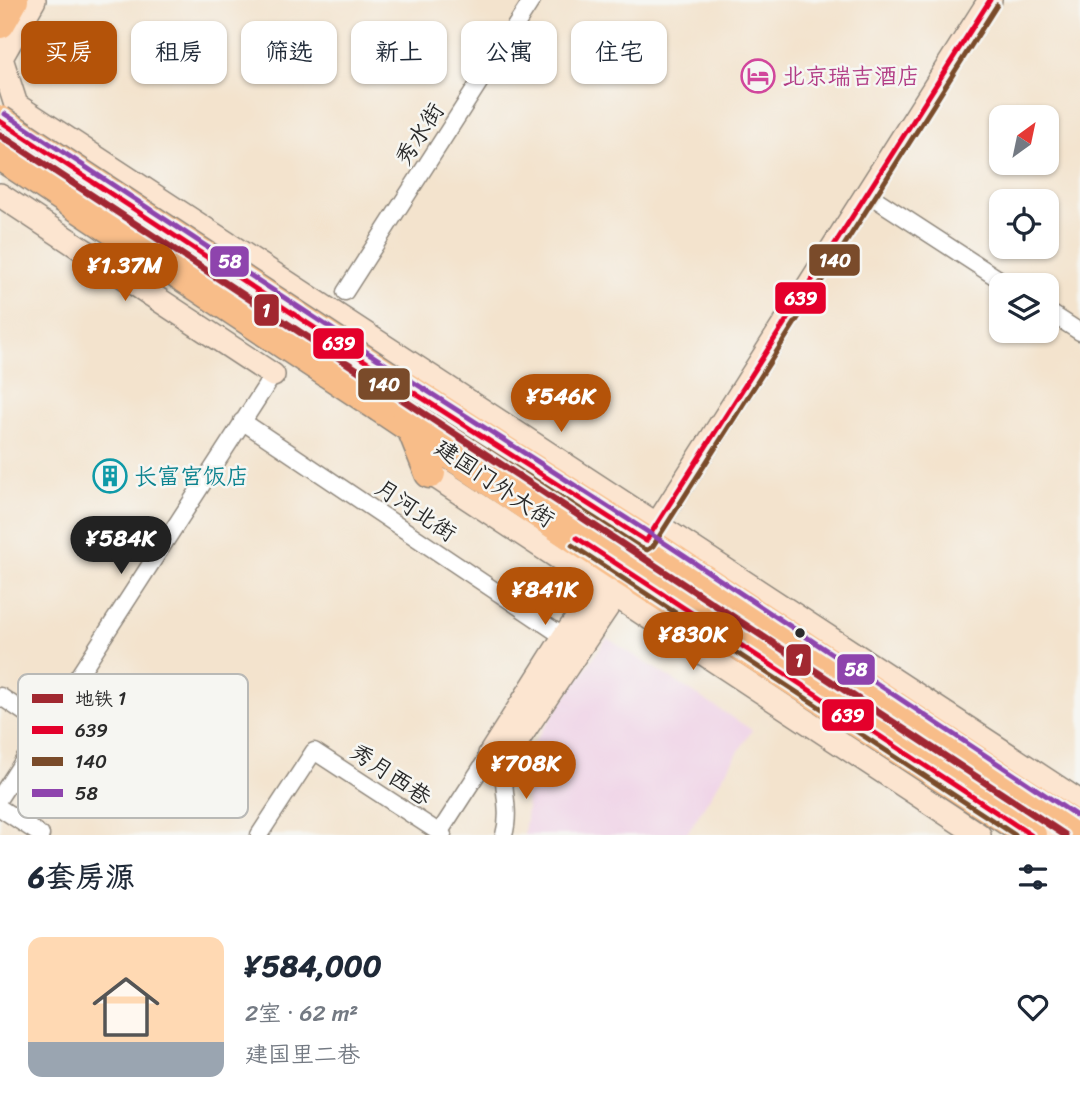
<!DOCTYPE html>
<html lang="zh">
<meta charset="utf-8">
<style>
body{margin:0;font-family:Sriracha,"LXGW WenKai TC",sans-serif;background:#f2f2f3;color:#1f2937;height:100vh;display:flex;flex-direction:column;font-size:26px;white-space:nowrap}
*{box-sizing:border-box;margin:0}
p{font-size:23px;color:#747a83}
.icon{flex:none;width:38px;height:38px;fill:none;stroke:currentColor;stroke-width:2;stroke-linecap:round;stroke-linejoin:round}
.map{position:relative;height:835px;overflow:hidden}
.side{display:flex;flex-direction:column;background:#fff;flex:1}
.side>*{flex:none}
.top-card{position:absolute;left:21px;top:21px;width:700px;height:63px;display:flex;gap:14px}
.needle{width:46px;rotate:33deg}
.tools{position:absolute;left:989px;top:105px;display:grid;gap:14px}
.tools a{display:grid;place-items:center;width:70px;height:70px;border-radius:14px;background:#fff;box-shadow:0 2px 5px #0004;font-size:35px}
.price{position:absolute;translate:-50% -60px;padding:0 16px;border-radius:24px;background:#b45309;color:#fff;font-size:23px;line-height:46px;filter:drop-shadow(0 2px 4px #0008)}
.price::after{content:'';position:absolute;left:50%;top:42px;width:21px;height:16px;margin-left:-10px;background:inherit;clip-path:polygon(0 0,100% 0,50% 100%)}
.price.selected{background:#222;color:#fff}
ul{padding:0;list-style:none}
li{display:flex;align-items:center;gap:21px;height:175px;padding:0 28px}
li+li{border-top:2px solid #e0e1e3}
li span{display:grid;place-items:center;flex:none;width:196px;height:140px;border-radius:14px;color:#555}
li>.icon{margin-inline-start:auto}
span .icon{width:84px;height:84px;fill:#fffc;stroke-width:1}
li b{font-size:30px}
h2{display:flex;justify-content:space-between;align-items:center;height:84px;padding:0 28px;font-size:30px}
.chip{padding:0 24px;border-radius:14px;background:#fff;box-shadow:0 2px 5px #0004;font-size:24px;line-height:63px}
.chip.selected{background:#b45309;color:#fff}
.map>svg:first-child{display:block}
</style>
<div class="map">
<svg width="1080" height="835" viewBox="0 0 1080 835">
<rect width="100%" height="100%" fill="#f6f6f2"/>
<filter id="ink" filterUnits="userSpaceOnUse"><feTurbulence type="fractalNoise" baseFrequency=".0143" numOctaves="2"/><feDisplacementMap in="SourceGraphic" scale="14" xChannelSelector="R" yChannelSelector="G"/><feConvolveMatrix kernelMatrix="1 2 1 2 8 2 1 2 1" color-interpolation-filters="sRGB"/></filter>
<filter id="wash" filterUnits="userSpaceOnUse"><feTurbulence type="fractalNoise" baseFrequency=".00686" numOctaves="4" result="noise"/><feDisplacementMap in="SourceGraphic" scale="28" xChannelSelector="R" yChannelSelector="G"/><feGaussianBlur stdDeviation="1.57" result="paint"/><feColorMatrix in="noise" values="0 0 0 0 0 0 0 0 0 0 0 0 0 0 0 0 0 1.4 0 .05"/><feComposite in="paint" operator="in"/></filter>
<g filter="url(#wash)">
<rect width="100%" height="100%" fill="#f3e3cd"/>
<!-- built -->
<path fill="#efd0e6" d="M607 638 752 730 686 835H524L527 809 522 759Z"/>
</g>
<g filter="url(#ink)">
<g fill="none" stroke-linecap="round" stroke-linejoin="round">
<defs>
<path id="street" d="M868 194 1008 285
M345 292 532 0
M1046 310 1080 332
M242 421 564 637
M0 696 46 727
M0 797 273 375
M0 808 41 835
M439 833 490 754
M259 835 314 751 443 835
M504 835C513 804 496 779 509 753"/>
<path id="secondary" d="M0 55 16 105
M2 56 34 0
M16 105 1080 802
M0 195 273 375
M430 473 979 835
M509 753 630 573 658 523 990 0
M490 754 564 637 610 573
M1040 835 1067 820"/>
<path id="highway" d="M0 23 13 0
M394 380 646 541 1080 829
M380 407 616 565 1031 835
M412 428 430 473"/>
</defs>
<!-- street casing -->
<use href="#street" stroke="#8f877c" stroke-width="19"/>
<!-- secondary casing -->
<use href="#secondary" stroke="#8f877c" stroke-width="26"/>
<!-- highway casing -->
<use href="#highway" stroke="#8f877c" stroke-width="33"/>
<!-- street -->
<use href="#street" stroke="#fff" stroke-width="16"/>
<!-- secondary -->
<use href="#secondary" stroke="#fce5d0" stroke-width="23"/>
<!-- highway -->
<use href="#highway" stroke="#f8bd89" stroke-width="30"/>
<defs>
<path id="highway-bridge" d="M0 121 394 380
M0 155 380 407"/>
</defs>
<!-- highway-bridge casing -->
<use href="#highway-bridge" stroke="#8f877c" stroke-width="33" stroke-linecap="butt"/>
<!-- highway-bridge -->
<use href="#highway-bridge" stroke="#f8bd89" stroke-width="30"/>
<defs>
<path id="bus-1" d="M0 121 394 380 646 541 990 0
M577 538 1031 835"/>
<path id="bus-2" d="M0 131 389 387 641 548 647 550 653 546 997 5
M572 545 1015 835"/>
<path id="bus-3" d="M5 114 399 373 651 534 1080 818"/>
</defs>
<!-- bus-1 casing -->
<use href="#bus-1" stroke="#f6f6f2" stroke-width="10"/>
<!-- bus-2 casing -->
<use href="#bus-2" stroke="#f6f6f2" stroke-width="10"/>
<!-- bus-3 casing -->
<use href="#bus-3" stroke="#f6f6f2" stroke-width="10"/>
<!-- bus-1 -->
<use href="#bus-1" stroke="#e4002b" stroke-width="5"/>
<!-- bus-2 -->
<use href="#bus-2" stroke="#7a4b2a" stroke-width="5"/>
<!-- bus-3 -->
<use href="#bus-3" stroke="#8e44ad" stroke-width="5"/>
<defs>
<path id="metro-1" d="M0 135 1065 835"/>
</defs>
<!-- metro-1 casing -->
<use href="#metro-1" stroke="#f6f6f2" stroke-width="12"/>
<!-- metro-1 -->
<use href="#metro-1" stroke="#a12830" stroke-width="7"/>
</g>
</g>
<!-- icons -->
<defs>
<symbol id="hotel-ring" viewBox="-11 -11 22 22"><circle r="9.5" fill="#f6f6f2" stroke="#d1479c" stroke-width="1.5"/><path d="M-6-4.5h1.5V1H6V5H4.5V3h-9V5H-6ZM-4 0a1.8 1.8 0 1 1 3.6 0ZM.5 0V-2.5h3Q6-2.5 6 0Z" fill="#d1479c"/></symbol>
<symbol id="building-ring" viewBox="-11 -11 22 22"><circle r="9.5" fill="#f6f6f2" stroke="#0f9aa8" stroke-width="1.5"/><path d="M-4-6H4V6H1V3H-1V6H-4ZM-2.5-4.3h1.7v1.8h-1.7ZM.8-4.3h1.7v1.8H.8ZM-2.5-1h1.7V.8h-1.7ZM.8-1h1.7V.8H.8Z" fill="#0f9aa8"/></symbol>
</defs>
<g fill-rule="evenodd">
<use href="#hotel-ring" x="739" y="57" width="38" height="38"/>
<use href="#building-ring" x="91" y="457" width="38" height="38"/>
</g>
<!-- markers -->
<circle fill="#2b2b2b" stroke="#f6f6f2" stroke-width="2.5" cx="800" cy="633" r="6"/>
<g text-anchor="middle" stroke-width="5" stroke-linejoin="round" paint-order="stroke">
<!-- hotel labels -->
<g font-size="23" fill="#b23c85" stroke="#f6f6f2" text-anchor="start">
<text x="782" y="84">北京瑞吉酒店</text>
</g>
<!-- street labels -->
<g font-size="23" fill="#2b2b2b" stroke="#f6f6f2">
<text transform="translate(419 134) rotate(-57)" y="8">秀水街</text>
<text transform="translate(495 483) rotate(34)" y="8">建国门外大街</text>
<text transform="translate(416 510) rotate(34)" y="8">月河北街</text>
<text transform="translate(391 774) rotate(34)" y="8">秀月西巷</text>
</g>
<!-- culture labels -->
<g font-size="23" fill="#0d838f" stroke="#f6f6f2" text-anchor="start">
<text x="134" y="484">长富宫饭店</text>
</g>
</g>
<!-- legend -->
<rect x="18" y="674" width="230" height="144" rx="10" fill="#f6f6f2" stroke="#b9b9b6" stroke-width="2"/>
<rect x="32" y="694" width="31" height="9" fill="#a12830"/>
<rect x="32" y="726" width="31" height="8" fill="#e4002b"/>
<rect x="32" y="757" width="31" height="9" fill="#7a4b2a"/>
<rect x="32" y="789" width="31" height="8" fill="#8e44ad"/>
<g font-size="19" fill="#2b2b2b">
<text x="75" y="705">地铁 1</text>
<text x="75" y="737">639</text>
<text x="75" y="768">140</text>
<text x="75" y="800">58</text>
</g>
<g stroke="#f6f6f2" stroke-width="2.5">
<rect x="808" y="243" width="53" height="34" rx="7" fill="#7a4b2a"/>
<rect x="209" y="245" width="41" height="33" rx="7" fill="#8e44ad"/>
<rect x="774" y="281" width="53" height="34" rx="7" fill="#e4002b"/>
<rect x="253" y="293" width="27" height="34" rx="7" fill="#a12830"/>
<rect x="312" y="327" width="53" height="33" rx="7" fill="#e4002b"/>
<rect x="357" y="367" width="54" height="34" rx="7" fill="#7a4b2a"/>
<rect x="785" y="643" width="27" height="34" rx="7" fill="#a12830"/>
<rect x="836" y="653" width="40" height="33" rx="7" fill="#8e44ad"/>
<rect x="821" y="698" width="54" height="34" rx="7" fill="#e4002b"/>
</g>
<g font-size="19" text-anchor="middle" font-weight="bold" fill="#fff">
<text x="835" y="267">140</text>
<text x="230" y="268">58</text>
<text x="801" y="305">639</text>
<text x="266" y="317">1</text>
<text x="339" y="350">639</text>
<text x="384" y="391">140</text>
<text x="799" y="667">1</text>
<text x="856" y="676">58</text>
<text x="848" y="722">639</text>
</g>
</svg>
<div class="tools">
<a><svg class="needle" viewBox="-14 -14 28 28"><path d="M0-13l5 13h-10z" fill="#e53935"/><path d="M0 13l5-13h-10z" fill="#747a83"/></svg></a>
<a><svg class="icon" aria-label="locate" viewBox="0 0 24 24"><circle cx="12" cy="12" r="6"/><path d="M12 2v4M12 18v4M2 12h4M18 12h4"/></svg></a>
<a><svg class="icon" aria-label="layers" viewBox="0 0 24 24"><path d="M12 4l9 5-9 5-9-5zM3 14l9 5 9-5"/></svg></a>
</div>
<b class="price" style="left:125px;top:303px">¥1.37M</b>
<b class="price" style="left:561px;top:434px">¥546K</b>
<b class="price selected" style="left:121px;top:576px">¥584K</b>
<b class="price" style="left:545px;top:627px">¥841K</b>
<b class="price" style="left:693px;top:672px">¥830K</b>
<b class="price" style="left:526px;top:801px">¥708K</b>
<div class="top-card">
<a class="chip selected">买房</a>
<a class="chip">租房</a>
<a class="chip">筛选</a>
<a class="chip">新上</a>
<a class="chip">公寓</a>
<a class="chip">住宅</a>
</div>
</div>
<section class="side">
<h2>6套房源<svg class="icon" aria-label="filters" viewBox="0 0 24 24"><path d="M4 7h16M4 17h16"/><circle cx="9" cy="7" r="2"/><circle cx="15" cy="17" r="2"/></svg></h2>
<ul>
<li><span style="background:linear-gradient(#ffd9b3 75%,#9aa5b1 0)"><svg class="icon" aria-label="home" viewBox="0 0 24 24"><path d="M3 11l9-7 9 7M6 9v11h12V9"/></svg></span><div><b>¥584,000</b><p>2室 · 62 m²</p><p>建国里二巷</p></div><svg class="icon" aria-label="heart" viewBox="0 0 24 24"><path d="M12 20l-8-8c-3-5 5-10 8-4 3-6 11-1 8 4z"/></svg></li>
</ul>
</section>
